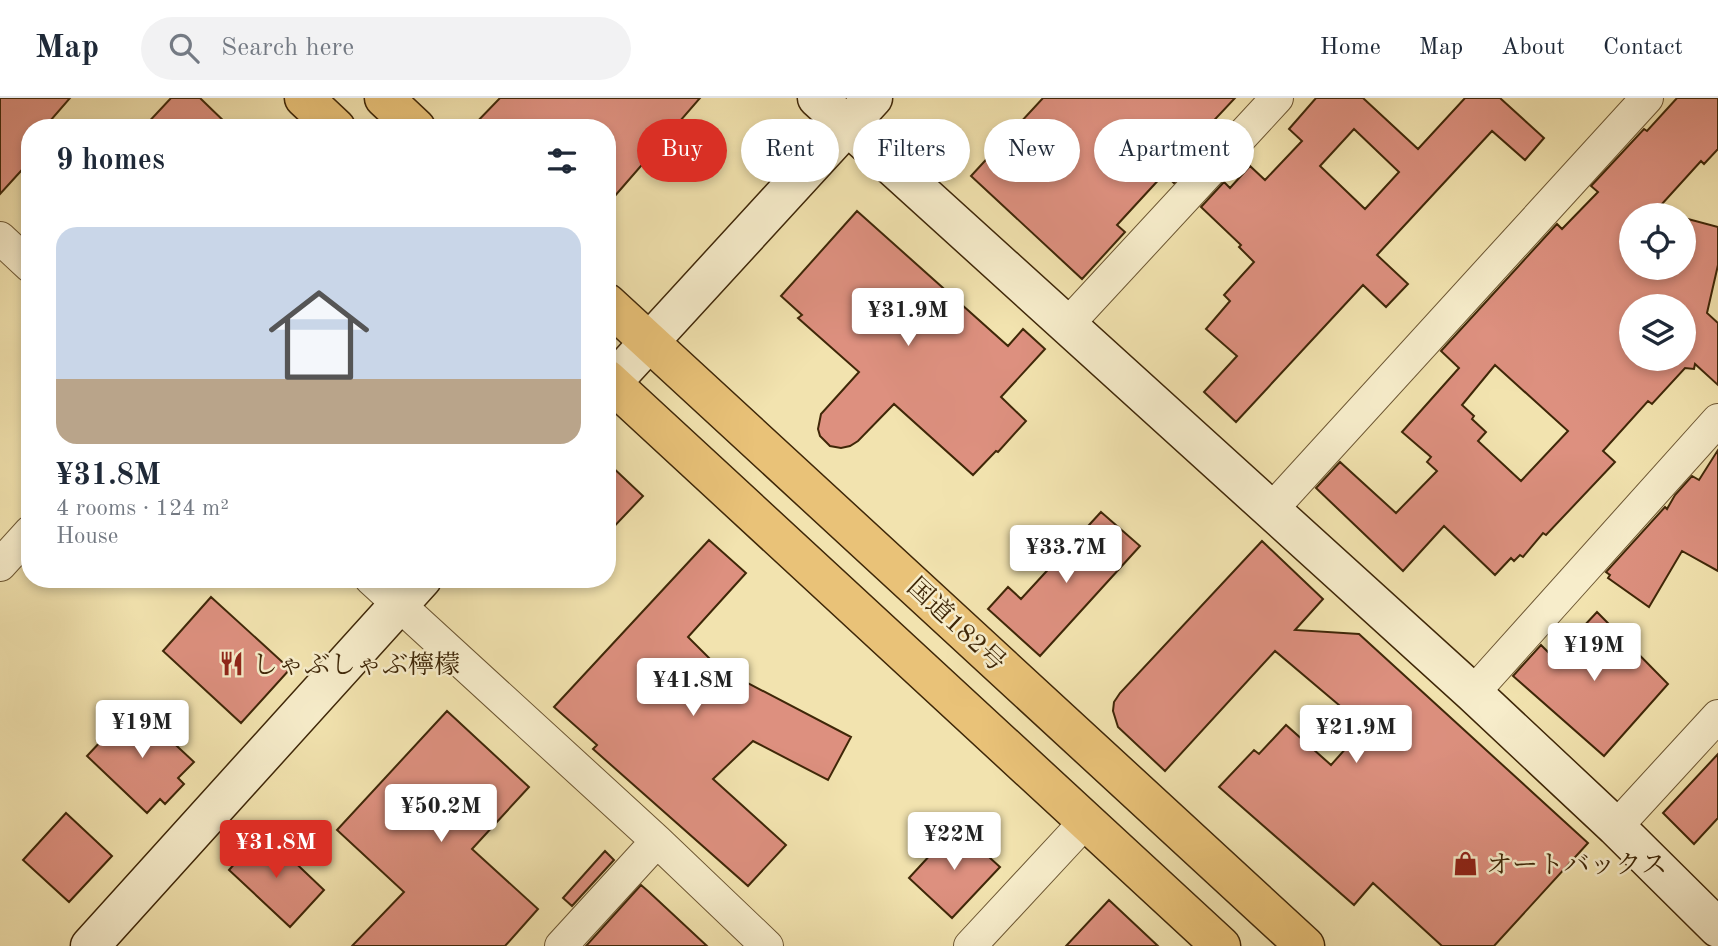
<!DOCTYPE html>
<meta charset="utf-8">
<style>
body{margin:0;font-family:"Old Standard TT","Noto Serif JP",serif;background:#f2f2f3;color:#1f2937;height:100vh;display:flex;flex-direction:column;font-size:26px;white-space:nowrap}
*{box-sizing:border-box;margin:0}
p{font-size:23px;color:#747a83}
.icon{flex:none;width:38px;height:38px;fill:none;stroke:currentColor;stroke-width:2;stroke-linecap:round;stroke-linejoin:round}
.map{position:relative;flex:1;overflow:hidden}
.sheet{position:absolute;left:21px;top:21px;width:595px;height:469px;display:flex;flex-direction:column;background:#fff;border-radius:28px;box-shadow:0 4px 10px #0003}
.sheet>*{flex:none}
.banner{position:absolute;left:637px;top:21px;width:665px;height:63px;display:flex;gap:14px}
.controls{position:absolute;left:1619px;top:105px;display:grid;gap:14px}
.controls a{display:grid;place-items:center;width:77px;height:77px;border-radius:50%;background:#fff;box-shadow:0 4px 10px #0003;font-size:35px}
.price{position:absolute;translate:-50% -60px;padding:0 16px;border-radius:7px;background:#fff;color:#222;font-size:23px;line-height:46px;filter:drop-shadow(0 2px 4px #0008)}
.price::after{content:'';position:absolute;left:50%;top:42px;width:21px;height:16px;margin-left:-10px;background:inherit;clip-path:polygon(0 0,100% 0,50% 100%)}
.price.current{background:#d93025;color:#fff}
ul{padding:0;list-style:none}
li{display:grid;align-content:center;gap:14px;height:371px;padding:0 35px}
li+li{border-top:2px solid #e0e1e3}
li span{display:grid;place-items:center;height:217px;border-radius:21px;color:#555}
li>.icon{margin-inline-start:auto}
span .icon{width:126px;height:126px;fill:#fffc;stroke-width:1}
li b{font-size:30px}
h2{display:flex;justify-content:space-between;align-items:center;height:84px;padding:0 35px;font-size:30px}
.pill{padding:0 24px;border-radius:32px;background:#fff;box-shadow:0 4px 10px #0003;font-size:24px;line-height:63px}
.pill.current{background:#d93025;color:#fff}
header{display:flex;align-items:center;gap:42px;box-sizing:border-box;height:98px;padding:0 35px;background:#fff;border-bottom:2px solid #e0e1e3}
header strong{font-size:33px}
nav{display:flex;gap:38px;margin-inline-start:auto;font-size:24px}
.search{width:490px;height:63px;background:#f2f2f3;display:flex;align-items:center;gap:18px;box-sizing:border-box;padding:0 24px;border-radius:38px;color:#747a83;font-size:26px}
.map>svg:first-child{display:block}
</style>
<header>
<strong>Map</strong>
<div class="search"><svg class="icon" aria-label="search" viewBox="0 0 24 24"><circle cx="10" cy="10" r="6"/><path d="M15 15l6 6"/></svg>Search here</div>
<nav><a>Home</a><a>Map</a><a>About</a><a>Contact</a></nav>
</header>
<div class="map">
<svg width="1718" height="848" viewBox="0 0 1718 848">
<rect width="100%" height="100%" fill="#f2e3af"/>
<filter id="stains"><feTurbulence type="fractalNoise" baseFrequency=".00286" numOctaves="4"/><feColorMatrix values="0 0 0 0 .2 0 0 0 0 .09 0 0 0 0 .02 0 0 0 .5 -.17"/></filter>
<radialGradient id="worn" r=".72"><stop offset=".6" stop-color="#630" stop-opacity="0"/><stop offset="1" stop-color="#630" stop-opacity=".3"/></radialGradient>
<!-- building -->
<path fill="#dd907f" stroke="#3f2708" stroke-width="2" fill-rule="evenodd" d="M0 0H70L44 30H30V63L0 96Z
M171 0H200L231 30H143Z
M500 0H700L607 107V30H471Z
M1043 0H1235L1189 49 1198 58 1174 85 1164 76 1117 127 1125 134 1082 181 971 78Z
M1316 0H1363L1418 51 1465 0H1500L1544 40 1525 62 1492 33 1377 157 1408 186 1386 209 1363 187 1236 324 1204 294 1237 258 1206 231 1230 203 1224 197 1254 164 1239 149 1241 147 1201 109 1224 84 1230 90 1250 68 1265 82 1302 43 1289 31ZM1354 31 1399 74 1365 111 1320 68Z
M1677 0H1718V51L1704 66 1701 63 1652 117H1631V170H1684V138L1688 121 1718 129V167L1707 215 1718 225V287L1695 266 1694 271 1685 270 1652 306 1648 303 1603 353 1615 364 1546 437 1543 435 1523 459 1520 457 1514 463 1511 460 1495 477 1444 428 1403 473 1316 390 1340 364 1396 415 1437 373 1427 364 1431 359 1402 334 1459 270 1441 253 1557 126 1562 131 1598 94 1591 88 1644 31 1647 33ZM1631 208H1684V261H1631ZM1495 267 1568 333 1521 383 1478 343 1486 334 1472 321 1474 318 1462 307Z
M857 113 1008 248 1023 231 1045 251 1001 299 1026 323 998 354 996 353 973 377 894 306 858 343 850 348 841 350 830 348 820 338 818 331 821 316 859 274 798 220 802 217 781 198Z
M1718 352V473L1682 453 1649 509 1608 480 1610 477 1606 474 1665 409 1667 411 1675 397 1692 378 1699 382Z
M607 364 643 398 607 436Z
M1101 414 1140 448 1040 558 988 511 1008 489 1021 501Z
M709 442 746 475 688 539 719 570 851 639 828 682 753 643 713 681 786 747 748 788 593 651 597 647 554 609Z
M1262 443 1323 501 1295 532 1359 536 1588 745 1494 848H1442L1373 785 1354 807 1219 689 1254 652 1259 656 1286 627 1331 667 1365 629 1275 553 1165 673 1118 629 1113 613 1114 604 1120 595Z
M211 499 290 571 241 625 163 553Z
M1597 514 1668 586 1604 658 1513 578 1541 547 1554 560Z
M134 608 194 664 178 680 184 686 165 706 160 701 147 715 87 658Z
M447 613 529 689 472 751 538 811 505 848H352L404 794 337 732Z
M1718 656V720L1694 746 1663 715Z
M66 715 112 758 69 804 23 762Z
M956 729 1000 769 952 820 909 780Z
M263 734 324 792 290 829 229 772Z
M605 753 614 762 572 808 563 800Z
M641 787 649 794 707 848H586Z
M1109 802 1158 848H1066Z"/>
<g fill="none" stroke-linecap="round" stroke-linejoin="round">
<defs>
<path id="street" d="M0 140 30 168
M1067 227 1277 0
M1272 411 1647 0
M0 467 30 434
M371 481 657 743 767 848
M1473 595 1718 322
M1616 729 1718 618
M561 848 657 743
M970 848 1086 723"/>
<path id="secondary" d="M817 0 1473 595 1616 729 1718 830
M607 290 873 0
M90 848 422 481"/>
<path id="highway" d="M304 0 336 30
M384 0 416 30
M607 205 1305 848
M607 281 1221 848"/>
</defs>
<!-- street casing -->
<use href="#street" stroke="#6c5632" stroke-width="34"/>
<!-- secondary casing -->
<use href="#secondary" stroke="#3f2708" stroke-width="41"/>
<!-- highway casing -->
<use href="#highway" stroke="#3f2708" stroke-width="41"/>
<!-- street -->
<use href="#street" stroke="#f7edcb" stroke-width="32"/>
<!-- secondary -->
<use href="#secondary" stroke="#f7edcb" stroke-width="38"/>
<!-- highway -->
<use href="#highway" stroke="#e9c278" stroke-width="38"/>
</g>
<!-- icons -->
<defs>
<symbol id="restaurant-bare" viewBox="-9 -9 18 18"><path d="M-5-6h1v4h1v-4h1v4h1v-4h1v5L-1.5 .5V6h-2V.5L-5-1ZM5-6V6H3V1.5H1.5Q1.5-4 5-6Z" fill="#8f2418" stroke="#f7edcb" stroke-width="2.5" paint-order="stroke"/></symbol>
<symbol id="shop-bare" viewBox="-9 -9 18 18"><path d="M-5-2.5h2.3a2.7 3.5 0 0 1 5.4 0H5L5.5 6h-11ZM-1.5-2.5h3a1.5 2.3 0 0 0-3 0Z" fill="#8f2418" stroke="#f7edcb" stroke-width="2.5" paint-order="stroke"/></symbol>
</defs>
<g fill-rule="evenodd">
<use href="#restaurant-bare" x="214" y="548" width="35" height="35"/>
<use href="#shop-bare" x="1448" y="748" width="35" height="35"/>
</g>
<g text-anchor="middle" stroke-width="5" stroke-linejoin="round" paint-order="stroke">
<!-- street labels -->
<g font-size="26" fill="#3f2708" stroke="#f7edcb">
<text transform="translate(957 526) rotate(43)" y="9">国道182号</text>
</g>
<!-- poi labels -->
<g font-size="26" fill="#3f2708" stroke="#f7edcb" text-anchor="start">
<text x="252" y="575">しゃぶしゃぶ檸檬</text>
<text x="1486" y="775">オートバックス</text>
</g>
</g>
<rect width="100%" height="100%" filter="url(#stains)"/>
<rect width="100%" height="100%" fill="url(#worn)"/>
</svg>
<div class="controls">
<a><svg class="icon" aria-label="locate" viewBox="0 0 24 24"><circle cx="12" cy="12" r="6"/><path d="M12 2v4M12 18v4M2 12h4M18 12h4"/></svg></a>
<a><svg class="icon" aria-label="layers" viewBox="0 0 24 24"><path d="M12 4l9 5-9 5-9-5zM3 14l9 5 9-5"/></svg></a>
</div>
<b class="price" style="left:908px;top:250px">¥31.9M</b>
<b class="price" style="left:1066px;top:487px">¥33.7M</b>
<b class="price" style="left:1594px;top:585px">¥19M</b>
<b class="price" style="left:693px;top:620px">¥41.8M</b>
<b class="price" style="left:142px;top:662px">¥19M</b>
<b class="price" style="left:1356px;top:667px">¥21.9M</b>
<b class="price" style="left:441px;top:746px">¥50.2M</b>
<b class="price" style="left:954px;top:774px">¥22M</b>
<b class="price current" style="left:276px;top:782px">¥31.8M</b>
<div class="banner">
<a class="pill current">Buy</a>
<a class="pill">Rent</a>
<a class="pill">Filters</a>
<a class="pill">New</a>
<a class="pill">Apartment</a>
</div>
<section class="sheet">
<h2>9 homes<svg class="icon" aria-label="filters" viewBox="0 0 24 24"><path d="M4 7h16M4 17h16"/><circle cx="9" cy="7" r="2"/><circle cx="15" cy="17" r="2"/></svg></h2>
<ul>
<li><span style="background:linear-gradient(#c9d6e8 70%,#b9a48a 0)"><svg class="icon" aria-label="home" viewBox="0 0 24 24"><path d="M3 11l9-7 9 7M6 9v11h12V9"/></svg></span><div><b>¥31.8M</b><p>4 rooms · 124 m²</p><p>House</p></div></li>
</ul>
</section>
</div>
